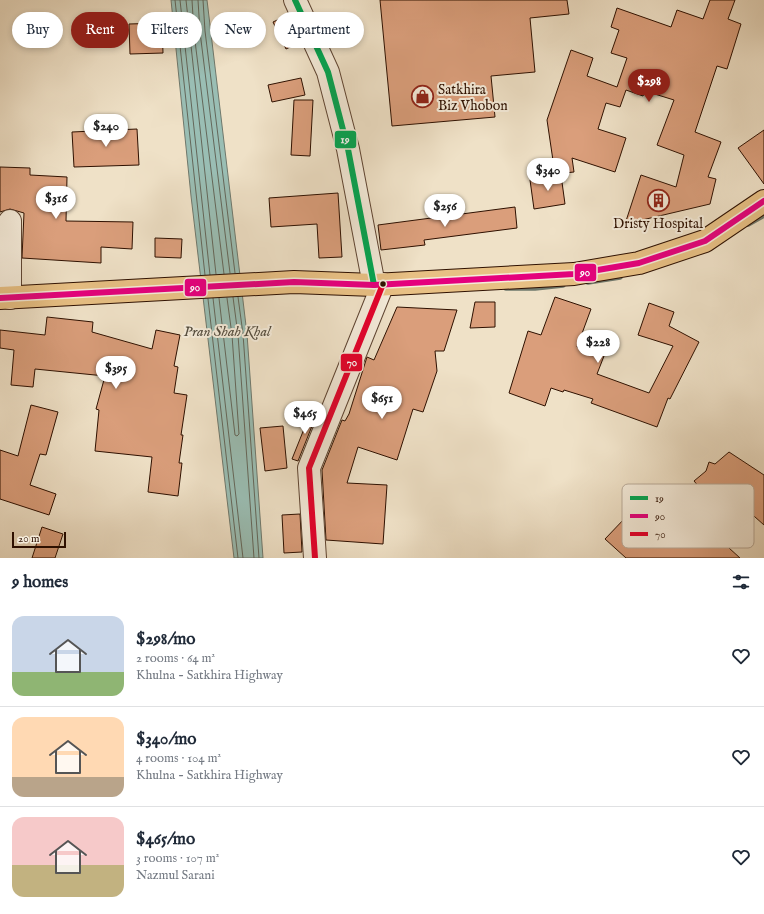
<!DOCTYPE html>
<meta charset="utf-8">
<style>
body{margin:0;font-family:"IM FELL English",serif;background:#f6f6f7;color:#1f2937;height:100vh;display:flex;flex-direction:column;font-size:15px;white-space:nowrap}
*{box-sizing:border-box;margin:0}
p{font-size:13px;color:#747a83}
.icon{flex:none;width:22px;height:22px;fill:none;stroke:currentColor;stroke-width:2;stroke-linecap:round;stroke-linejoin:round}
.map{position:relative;height:558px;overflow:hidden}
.drawer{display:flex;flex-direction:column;background:#fff;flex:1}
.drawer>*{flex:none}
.top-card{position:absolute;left:12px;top:12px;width:400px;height:36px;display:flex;gap:8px}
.scale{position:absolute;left:12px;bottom:10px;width:54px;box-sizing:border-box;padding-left:4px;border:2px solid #2e1000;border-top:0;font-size:11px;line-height:14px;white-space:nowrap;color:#2e1000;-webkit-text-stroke:3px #f5ecdb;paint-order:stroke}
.price{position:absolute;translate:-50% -34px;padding:0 9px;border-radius:14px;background:#fff;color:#222;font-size:13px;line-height:26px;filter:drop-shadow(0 1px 2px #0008)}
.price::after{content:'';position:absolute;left:50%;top:24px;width:12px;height:9px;margin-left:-6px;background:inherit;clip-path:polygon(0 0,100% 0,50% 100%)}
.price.current{background:#8f2418;color:#fff}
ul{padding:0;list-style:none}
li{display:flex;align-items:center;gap:12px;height:100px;padding:0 12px}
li+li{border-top:1px solid #e0e1e3}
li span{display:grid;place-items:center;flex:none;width:112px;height:80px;border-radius:12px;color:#555}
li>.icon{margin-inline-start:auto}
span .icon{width:48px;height:48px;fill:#fffc;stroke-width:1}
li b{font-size:17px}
h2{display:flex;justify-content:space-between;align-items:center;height:48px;padding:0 12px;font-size:17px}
.tag{padding:0 14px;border-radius:18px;background:#fff;box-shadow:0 2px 6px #0003;font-size:14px;line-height:36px}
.tag.current{background:#8f2418;color:#fff}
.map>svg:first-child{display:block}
</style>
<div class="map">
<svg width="764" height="558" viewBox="0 0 764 558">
<rect width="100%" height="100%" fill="#efe1c7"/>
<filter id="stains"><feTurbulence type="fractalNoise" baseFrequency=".005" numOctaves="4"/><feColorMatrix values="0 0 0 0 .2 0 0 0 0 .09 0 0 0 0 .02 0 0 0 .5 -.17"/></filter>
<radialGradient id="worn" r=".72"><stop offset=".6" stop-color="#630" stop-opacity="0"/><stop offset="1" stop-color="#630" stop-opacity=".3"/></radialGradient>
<!-- water -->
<path fill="#9abeb4" stroke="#6f786c" d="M171 0H207L247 334 263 558H234L191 196Z"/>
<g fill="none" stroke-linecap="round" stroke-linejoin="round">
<!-- shore -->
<path stroke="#64675a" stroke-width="1" d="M175 0 205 275
M180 0 210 275
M186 0 216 274
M192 0 194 33 224 274
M198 0 200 32 230 273
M203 0 205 31 235 273
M233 297 238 335 254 558
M238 297 243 334 259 558
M213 298 243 558
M219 298 235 435 237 436 239 434 232 335 227 298
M208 299 238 558"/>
<!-- stream -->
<path stroke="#6f786c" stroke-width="5.5" d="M748 224 764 215
M588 282 620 277
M506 288H535L563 285"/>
</g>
<!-- building -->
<path fill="#da9e7b" stroke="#2e1000" d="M380 0H567L569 14 530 18 535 72 491 76 495 117 392 126Z
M710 0H735L728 19 741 24 727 69 717 66 695 132 721 142 708 177 716 179 710 204 625 224 641 175 676 187 684 155 657 145 674 100 645 91 643 96 626 90 620 107 606 103 598 129 626 138 615 172 572 158 574 172 555 174 547 120 571 50 593 58 587 76 617 87 627 58 611 53 619 30 611 27 617 8 671 27 677 10 703 19Z
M288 15 301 42 286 49 273 22Z
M162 23 163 53 130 54 129 24Z
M301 78 305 95 272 102 268 85Z
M294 100H313L310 156 291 155Z
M137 129 139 165 74 167 72 132Z
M764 130V184L738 148Z
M0 167 30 168V175L67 177 66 221 133 222 132 249 101 247V263L22 258 24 213 10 209 0 212Z
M561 175 565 204 534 209 530 180Z
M338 193 342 257 319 258 317 224 271 227 269 198Z
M515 207 517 228 424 240 425 245 381 250 378 225Z
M155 238 182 239 181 258 155 257Z
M555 297 591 309 577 347 604 356 597 374 649 393 673 346 638 335 649 303 674 312 669 326 699 342 670 399 668 398 657 427 591 403 593 399 564 390 563 392 551 388 545 406 509 393 528 331 541 335Z
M475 302H495V327L470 328Z
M397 307 457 310 444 351H435L437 371 423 412 413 409 397 460 358 447 347 483 387 485 383 544 326 540 322 470 342 420 345 421 349 414 367 357 374 360Z
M47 317 93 322 92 332 152 349 156 330 180 335 174 366 178 367 174 393 187 395 181 435H183L179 463H182L178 496 148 492 152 457 95 451 99 410 96 409 105 376 35 369 33 387 11 385 14 350 0 348V330L45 335Z
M31 405 58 412 46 455 40 454 30 485 56 494 49 515 0 499V450L18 456Z
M312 409 318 411 298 461 292 459Z
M283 426 287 468 265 471 260 428Z
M729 452 764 475V525L736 500 734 510 718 507 695 517 740 558H626L605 539 626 517 656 547 690 511 691 513 700 488 694 481 706 471 709 462 715 464Z
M300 514 302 552 284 553 282 515Z
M42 527 63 534 55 558H32Z"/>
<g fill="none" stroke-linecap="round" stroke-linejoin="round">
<defs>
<path id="minor" d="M295 0 328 72 348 149 374 285
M10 298V221
M315 558 309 468 383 284"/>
<path id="highway" d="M0 298 294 282 374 285 574 274 639 263 705 241 764 201"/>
</defs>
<!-- minor casing -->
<use href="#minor" stroke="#5e4432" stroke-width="24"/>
<!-- highway casing -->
<use href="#highway" stroke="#2e1000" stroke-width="24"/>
<!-- minor -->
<use href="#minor" stroke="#f5ecdb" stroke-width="22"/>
<!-- highway -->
<use href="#highway" stroke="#e8c084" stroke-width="22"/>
<defs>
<path id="bus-1" d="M295 0 328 72 348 149 374 285"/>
<path id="bus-2" d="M0 298 294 282 374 285 574 274 639 263 705 241 764 201"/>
<path id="bus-3" d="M315 558 309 468 383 284"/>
</defs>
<!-- bus-1 casing -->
<use href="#bus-1" stroke="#f5ecdb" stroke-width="9"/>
<!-- bus-2 casing -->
<use href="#bus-2" stroke="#f5ecdb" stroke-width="9"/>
<!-- bus-3 casing -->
<use href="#bus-3" stroke="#f5ecdb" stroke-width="9"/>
<!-- bus-1 -->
<use href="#bus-1" stroke="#00a651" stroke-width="6"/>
<!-- bus-2 -->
<use href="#bus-2" stroke="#e5007d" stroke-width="6"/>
<!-- bus-3 -->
<use href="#bus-3" stroke="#e4002b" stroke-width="6"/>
</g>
<!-- icons -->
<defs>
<symbol id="shop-ring" viewBox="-11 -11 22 22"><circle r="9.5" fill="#f5ecdb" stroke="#8f2418" stroke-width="1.5"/><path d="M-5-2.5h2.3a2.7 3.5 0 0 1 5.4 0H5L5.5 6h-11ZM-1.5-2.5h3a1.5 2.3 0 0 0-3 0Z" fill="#8f2418"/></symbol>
<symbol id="building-ring" viewBox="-11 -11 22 22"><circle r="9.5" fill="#f5ecdb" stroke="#8f2418" stroke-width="1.5"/><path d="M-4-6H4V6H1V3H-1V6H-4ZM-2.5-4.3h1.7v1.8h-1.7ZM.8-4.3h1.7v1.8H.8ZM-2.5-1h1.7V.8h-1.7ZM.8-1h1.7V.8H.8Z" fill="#8f2418"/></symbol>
</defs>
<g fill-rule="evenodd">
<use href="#shop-ring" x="410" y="84" width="25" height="25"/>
<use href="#building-ring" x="646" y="188" width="25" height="25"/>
</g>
<!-- markers -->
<circle fill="#2e1000" stroke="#f5ecdb" stroke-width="1.5" cx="383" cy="284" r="3.5"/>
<g text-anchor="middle" stroke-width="4" stroke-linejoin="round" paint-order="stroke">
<!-- poi labels -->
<g font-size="14" fill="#2e1000" stroke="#f5ecdb" text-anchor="start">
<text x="438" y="94">Satkhira<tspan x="438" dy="16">Biz Vhobon</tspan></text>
<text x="658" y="228" text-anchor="middle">Dristy Hospital</text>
</g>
<!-- water labels -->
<g font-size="15" font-style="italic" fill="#544d3f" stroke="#f5ecdb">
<text x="227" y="336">Pran Shah Khal</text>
</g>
</g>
<!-- legend -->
<rect x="622" y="484" width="132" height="64" rx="6" fill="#f5ecdb" stroke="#b9aa99" stroke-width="1"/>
<rect x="630" y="496" width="18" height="4" fill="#00a651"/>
<rect x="630" y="514" width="18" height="4" fill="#e5007d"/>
<rect x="630" y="532" width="18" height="4" fill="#e4002b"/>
<g font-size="11" fill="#2e1000">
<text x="655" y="502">19</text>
<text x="655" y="520">90</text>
<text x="655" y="538">70</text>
</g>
<g stroke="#f5ecdb" stroke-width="1.5">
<rect x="334" y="130" width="23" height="19" rx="4" fill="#00a651"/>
<rect x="574" y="263" width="23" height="19" rx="4" fill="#e5007d"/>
<rect x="184" y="278" width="23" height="19" rx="4" fill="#e5007d"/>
<rect x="340" y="353" width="23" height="19" rx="4" fill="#e4002b"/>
</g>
<g font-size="11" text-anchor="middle" font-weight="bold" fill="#fff">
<text x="345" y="143">19</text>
<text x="585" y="276">90</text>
<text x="195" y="291">90</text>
<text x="352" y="366">70</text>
</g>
<rect width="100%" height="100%" filter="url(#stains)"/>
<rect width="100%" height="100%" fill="url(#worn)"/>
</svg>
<div class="scale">20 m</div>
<b class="price current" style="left:649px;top:103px">$298</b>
<b class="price" style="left:106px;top:148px">$240</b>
<b class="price" style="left:548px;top:192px">$340</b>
<b class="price" style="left:56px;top:220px">$316</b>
<b class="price" style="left:445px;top:228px">$256</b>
<b class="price" style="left:598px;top:364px">$228</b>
<b class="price" style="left:116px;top:390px">$395</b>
<b class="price" style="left:382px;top:420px">$651</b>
<b class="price" style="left:305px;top:435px">$465</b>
<div class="top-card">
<a class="tag">Buy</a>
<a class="tag current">Rent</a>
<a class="tag">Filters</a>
<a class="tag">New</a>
<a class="tag">Apartment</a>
</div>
</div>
<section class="drawer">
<h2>9 homes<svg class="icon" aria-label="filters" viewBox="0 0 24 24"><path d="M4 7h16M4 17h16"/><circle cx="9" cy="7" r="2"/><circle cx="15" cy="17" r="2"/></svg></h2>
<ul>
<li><span style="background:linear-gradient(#c9d6e8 70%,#8fb573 0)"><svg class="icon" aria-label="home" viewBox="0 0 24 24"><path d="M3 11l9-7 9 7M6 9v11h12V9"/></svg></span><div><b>$298/mo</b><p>2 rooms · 64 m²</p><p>Khulna - Satkhira Highway</p></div><svg class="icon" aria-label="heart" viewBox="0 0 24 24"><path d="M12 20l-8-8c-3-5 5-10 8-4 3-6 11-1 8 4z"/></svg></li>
<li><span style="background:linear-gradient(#ffd9b3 75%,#b9a48a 0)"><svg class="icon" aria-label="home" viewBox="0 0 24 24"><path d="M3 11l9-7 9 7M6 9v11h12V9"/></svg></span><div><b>$340/mo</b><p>4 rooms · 104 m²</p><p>Khulna - Satkhira Highway</p></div><svg class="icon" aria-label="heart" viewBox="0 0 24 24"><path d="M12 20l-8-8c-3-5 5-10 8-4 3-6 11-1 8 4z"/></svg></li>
<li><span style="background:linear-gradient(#f6c9c9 60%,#c2b280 0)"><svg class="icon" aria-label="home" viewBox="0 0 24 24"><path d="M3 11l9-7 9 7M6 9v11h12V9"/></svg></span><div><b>$465/mo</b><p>3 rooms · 107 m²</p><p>Nazmul Sarani</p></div><svg class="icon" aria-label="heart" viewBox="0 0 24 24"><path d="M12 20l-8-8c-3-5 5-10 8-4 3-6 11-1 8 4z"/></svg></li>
</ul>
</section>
